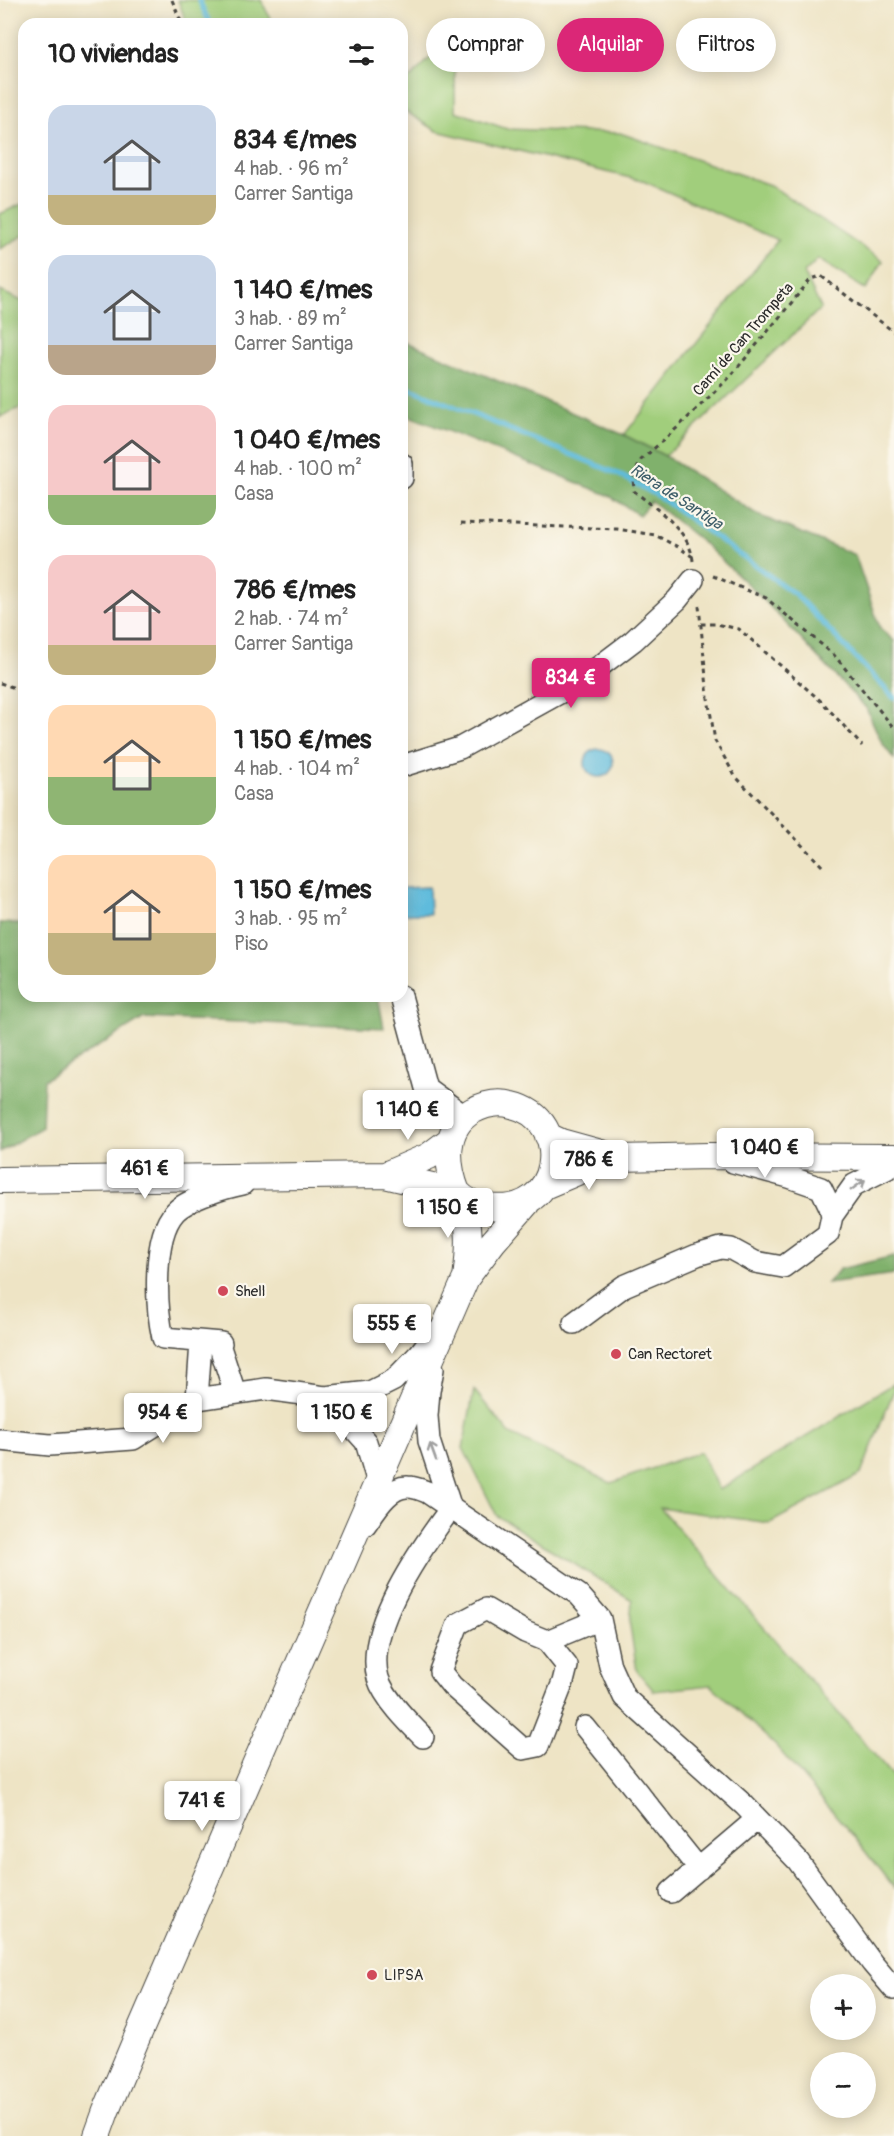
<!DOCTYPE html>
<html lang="es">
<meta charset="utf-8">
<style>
body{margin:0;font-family:Pangolin,sans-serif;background:#f2f2f2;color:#222;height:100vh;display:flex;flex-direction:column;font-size:22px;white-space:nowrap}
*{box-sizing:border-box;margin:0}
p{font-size:20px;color:#767676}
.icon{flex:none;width:33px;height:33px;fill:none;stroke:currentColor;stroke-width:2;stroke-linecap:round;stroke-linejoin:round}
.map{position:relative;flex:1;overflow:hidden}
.side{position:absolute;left:18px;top:18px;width:390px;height:984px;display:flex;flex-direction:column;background:#fff;border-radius:18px;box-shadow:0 3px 15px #0003}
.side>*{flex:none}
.banner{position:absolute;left:426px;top:18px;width:378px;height:54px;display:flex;gap:12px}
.buttons{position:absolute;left:810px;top:1974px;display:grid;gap:12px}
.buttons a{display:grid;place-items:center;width:66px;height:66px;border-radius:50%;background:#fff;box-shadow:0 3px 15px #0003;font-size:30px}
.price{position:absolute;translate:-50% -51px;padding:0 14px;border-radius:6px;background:#fff;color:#222;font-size:20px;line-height:39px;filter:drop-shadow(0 2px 3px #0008)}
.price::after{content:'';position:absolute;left:50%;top:36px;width:18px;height:14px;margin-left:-9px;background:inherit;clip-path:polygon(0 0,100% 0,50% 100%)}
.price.on{background:#db2777;color:#fff}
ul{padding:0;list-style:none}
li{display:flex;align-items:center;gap:18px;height:150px;padding:0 30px}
li span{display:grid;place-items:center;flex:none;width:168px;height:120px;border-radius:18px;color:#555}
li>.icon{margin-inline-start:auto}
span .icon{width:72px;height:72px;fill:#fffc;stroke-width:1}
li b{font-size:26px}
h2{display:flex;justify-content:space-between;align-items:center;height:72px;padding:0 30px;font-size:26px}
.pill{padding:0 21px;border-radius:27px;background:#fff;box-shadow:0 3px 15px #0003;font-size:21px;line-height:54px}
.pill.on{background:#db2777;color:#fff}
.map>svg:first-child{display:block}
</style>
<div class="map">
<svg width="894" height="2136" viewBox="0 0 894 2136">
<rect width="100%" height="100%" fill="#fbf7ec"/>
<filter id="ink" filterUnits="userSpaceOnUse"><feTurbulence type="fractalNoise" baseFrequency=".0167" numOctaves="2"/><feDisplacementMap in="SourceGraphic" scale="12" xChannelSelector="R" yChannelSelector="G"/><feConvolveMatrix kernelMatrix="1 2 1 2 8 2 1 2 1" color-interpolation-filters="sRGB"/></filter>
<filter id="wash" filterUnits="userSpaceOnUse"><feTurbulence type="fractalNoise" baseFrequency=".008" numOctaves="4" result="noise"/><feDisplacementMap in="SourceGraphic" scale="24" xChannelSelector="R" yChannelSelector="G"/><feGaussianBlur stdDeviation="1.35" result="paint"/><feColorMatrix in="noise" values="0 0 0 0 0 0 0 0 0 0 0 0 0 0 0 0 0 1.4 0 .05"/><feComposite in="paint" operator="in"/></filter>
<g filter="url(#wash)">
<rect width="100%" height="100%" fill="#eee4c5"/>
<!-- green -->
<path fill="#a1ce7c" stroke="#667c54" stroke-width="1.5" d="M178 0H261L273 24H187Z
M443 45 455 58V111L507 129 620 133 770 185 883 261 866 290 818 259 804 273 821 308 665 456 624 435 778 240 643 181 437 131 402 109V86Z
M24 203V235L0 249V214Z
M0 291 24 302V406L0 417Z
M894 1383V1390L861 1474 770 1523 660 1508 894 1777V1888L850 1832 776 1746 711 1685 654 1691 637 1671 630 1626 632 1600 497 1516 463 1448 474 1390 510 1434 611 1483 700 1452 719 1490Z"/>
<!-- forest -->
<path fill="#80b16c" stroke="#566e4c" stroke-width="1.5" d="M402 333 405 341 624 435 665 456 758 515 855 555 880 628 894 641V759L882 743 866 708 759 595 700 540 651 501 639 515 608 495 402 413Z
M0 923 24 924V996H378L384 1028 144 1018 44 1080 42 1127 0 1152Z
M894 1256V1274L827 1283 840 1269Z"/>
<!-- water -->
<path fill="#5ebbdc" stroke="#447384" stroke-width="1.5" d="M585 763a14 14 0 1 1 28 0a14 14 0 1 1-28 0Z
M429 887 430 914H402V888Z"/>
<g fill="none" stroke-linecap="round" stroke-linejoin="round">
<!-- stream -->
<path stroke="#5ebbdc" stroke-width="5" d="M199 0 210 24
M402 385 616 473 658 496 795 594 894 698"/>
</g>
</g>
<g filter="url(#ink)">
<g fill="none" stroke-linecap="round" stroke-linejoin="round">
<defs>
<path id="minor" d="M402 464V478
M402 766 460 748 579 682 633 641 677 600 693 580
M401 996 426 1088 464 1116
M733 1162 789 1177 821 1188 830 1207 832 1216
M574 1323 624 1286 697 1255 721 1248 731 1249 755 1262 783 1267 828 1234 832 1216 854 1185 894 1165
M221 1343 163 1338C156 1307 152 1237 175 1212 187 1199 227 1187 243 1184
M219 1344 235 1393
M433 1369 429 1391 427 1416 429 1441 451 1508
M325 1397 366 1442 378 1483
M197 1399 201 1343
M0 1440 50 1445 133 1439 197 1399 266 1389 325 1397 370 1392 394 1380 420 1353 435 1333
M365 1525C375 1511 389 1486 408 1487 414 1487 422 1490 427 1492L579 1595 600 1619 610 1666 624 1697 744 1805 798 1861 872 1963 894 1989
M547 1641 567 1666 563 1682 538 1746 523 1749 452 1686 440 1671 458 1624 486 1609 525 1632 547 1641 600 1619
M585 1727 699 1869
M423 1737C409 1723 384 1698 378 1678 364 1628 422 1547 451 1508
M671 1892 757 1819"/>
<path id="major" d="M548 1136 561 1142 619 1158
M385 1175 429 1156 449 1141
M0 1180 385 1175 457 1192C465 1201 478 1206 489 1207 563 1218 574 1119 512 1105 498 1101 485 1104 472 1111 443 1128 446 1164 457 1192
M544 1186 577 1172 619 1158 709 1156 894 1157
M461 1196C471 1224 470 1249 466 1278
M97 2136 106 2111 135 2042 466 1278 493 1242 527 1203"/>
</defs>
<!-- minor casing -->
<use href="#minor" stroke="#484742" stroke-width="24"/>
<!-- major casing -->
<use href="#major" stroke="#484742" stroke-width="28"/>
<!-- path -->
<path stroke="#484742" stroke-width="3" stroke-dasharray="4.5 4.5" stroke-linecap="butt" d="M172 0 182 24
M461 523 617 529 655 535 678 547 693 557
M693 561C690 530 656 509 634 491L633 478 641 460 678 427 730 377 811 279 821 276 894 332
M713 576 766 598 834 655 894 728
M699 606 708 698 715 741 735 776 825 869
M701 624H716L739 629 823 703 862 746
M0 683 24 691"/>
<!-- minor -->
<use href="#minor" stroke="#fff" stroke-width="21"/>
<!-- major -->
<use href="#major" stroke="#fff" stroke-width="26"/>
</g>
<!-- one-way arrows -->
<defs><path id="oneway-shaft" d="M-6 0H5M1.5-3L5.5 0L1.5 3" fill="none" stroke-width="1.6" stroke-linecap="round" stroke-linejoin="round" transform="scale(1.5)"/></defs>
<g stroke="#a0a0a0">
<use href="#oneway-shaft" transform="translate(858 1185) rotate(-36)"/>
<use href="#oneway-shaft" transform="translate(433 1452) rotate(-110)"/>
</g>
</g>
<!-- markers -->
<g fill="#d1495b" stroke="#fbf7ec" stroke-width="2">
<circle cx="223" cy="1291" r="6"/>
<circle cx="616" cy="1354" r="6"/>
<circle cx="372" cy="1975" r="6"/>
</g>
<g text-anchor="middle" stroke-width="4.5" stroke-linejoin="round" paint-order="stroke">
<!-- street labels -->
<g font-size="15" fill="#2b2b2b" stroke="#fbf7ec">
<text transform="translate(743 339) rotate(-49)" y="5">Camí de Can Trompeta</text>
</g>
<!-- poi labels -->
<g font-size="15" fill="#2b2b2b" stroke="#fbf7ec" text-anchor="start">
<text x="235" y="1296">Shell</text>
<text x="628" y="1359">Can Rectoret</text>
<text x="384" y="1980">LIPSA</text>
</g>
<!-- water labels -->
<g font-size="16" font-style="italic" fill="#3d5d69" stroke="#fbf7ec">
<text transform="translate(677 496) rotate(33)" y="6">Riera de Santiga</text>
</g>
</g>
</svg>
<div class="buttons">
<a>+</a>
<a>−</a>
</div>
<b class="price on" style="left:571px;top:709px">834 €</b>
<b class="price" style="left:408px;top:1141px">1 140 €</b>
<b class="price" style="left:765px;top:1179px">1 040 €</b>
<b class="price" style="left:589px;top:1191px">786 €</b>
<b class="price" style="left:145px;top:1200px">461 €</b>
<b class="price" style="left:448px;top:1239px">1 150 €</b>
<b class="price" style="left:392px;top:1355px">555 €</b>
<b class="price" style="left:163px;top:1444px">954 €</b>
<b class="price" style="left:342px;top:1444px">1 150 €</b>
<b class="price" style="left:202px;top:1832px">741 €</b>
<div class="banner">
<a class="pill">Comprar</a>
<a class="pill on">Alquilar</a>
<a class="pill">Filtros</a>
</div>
<section class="side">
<h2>10 viviendas<svg class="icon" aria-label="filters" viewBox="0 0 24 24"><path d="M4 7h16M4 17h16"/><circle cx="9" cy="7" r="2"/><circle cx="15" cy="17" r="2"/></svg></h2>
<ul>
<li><span style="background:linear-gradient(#c9d6e8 75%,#c2b280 0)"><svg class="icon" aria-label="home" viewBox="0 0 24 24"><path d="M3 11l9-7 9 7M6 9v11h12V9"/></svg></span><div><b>834 €/mes</b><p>4 hab. · 96 m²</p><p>Carrer Santiga</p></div></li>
<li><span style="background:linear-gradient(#c9d6e8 75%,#b9a48a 0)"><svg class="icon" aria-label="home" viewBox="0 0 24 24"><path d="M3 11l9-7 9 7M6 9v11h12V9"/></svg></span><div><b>1 140 €/mes</b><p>3 hab. · 89 m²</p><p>Carrer Santiga</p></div></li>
<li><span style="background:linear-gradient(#f6c9c9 75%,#8fb573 0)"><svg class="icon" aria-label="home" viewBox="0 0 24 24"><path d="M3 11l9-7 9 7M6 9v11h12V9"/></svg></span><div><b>1 040 €/mes</b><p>4 hab. · 100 m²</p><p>Casa</p></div></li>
<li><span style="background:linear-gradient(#f6c9c9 75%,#c2b280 0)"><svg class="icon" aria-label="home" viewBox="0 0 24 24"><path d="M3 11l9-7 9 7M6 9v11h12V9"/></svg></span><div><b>786 €/mes</b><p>2 hab. · 74 m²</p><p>Carrer Santiga</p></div></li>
<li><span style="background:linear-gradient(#ffd9b3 60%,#8fb573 0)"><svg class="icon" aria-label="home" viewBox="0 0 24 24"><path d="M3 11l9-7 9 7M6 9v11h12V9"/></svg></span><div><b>1 150 €/mes</b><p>4 hab. · 104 m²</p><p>Casa</p></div></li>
<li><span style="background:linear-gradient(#ffd9b3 65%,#c2b280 0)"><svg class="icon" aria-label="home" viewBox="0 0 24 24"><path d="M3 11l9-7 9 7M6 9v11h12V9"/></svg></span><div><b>1 150 €/mes</b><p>3 hab. · 95 m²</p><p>Piso</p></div></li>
</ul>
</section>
</div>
